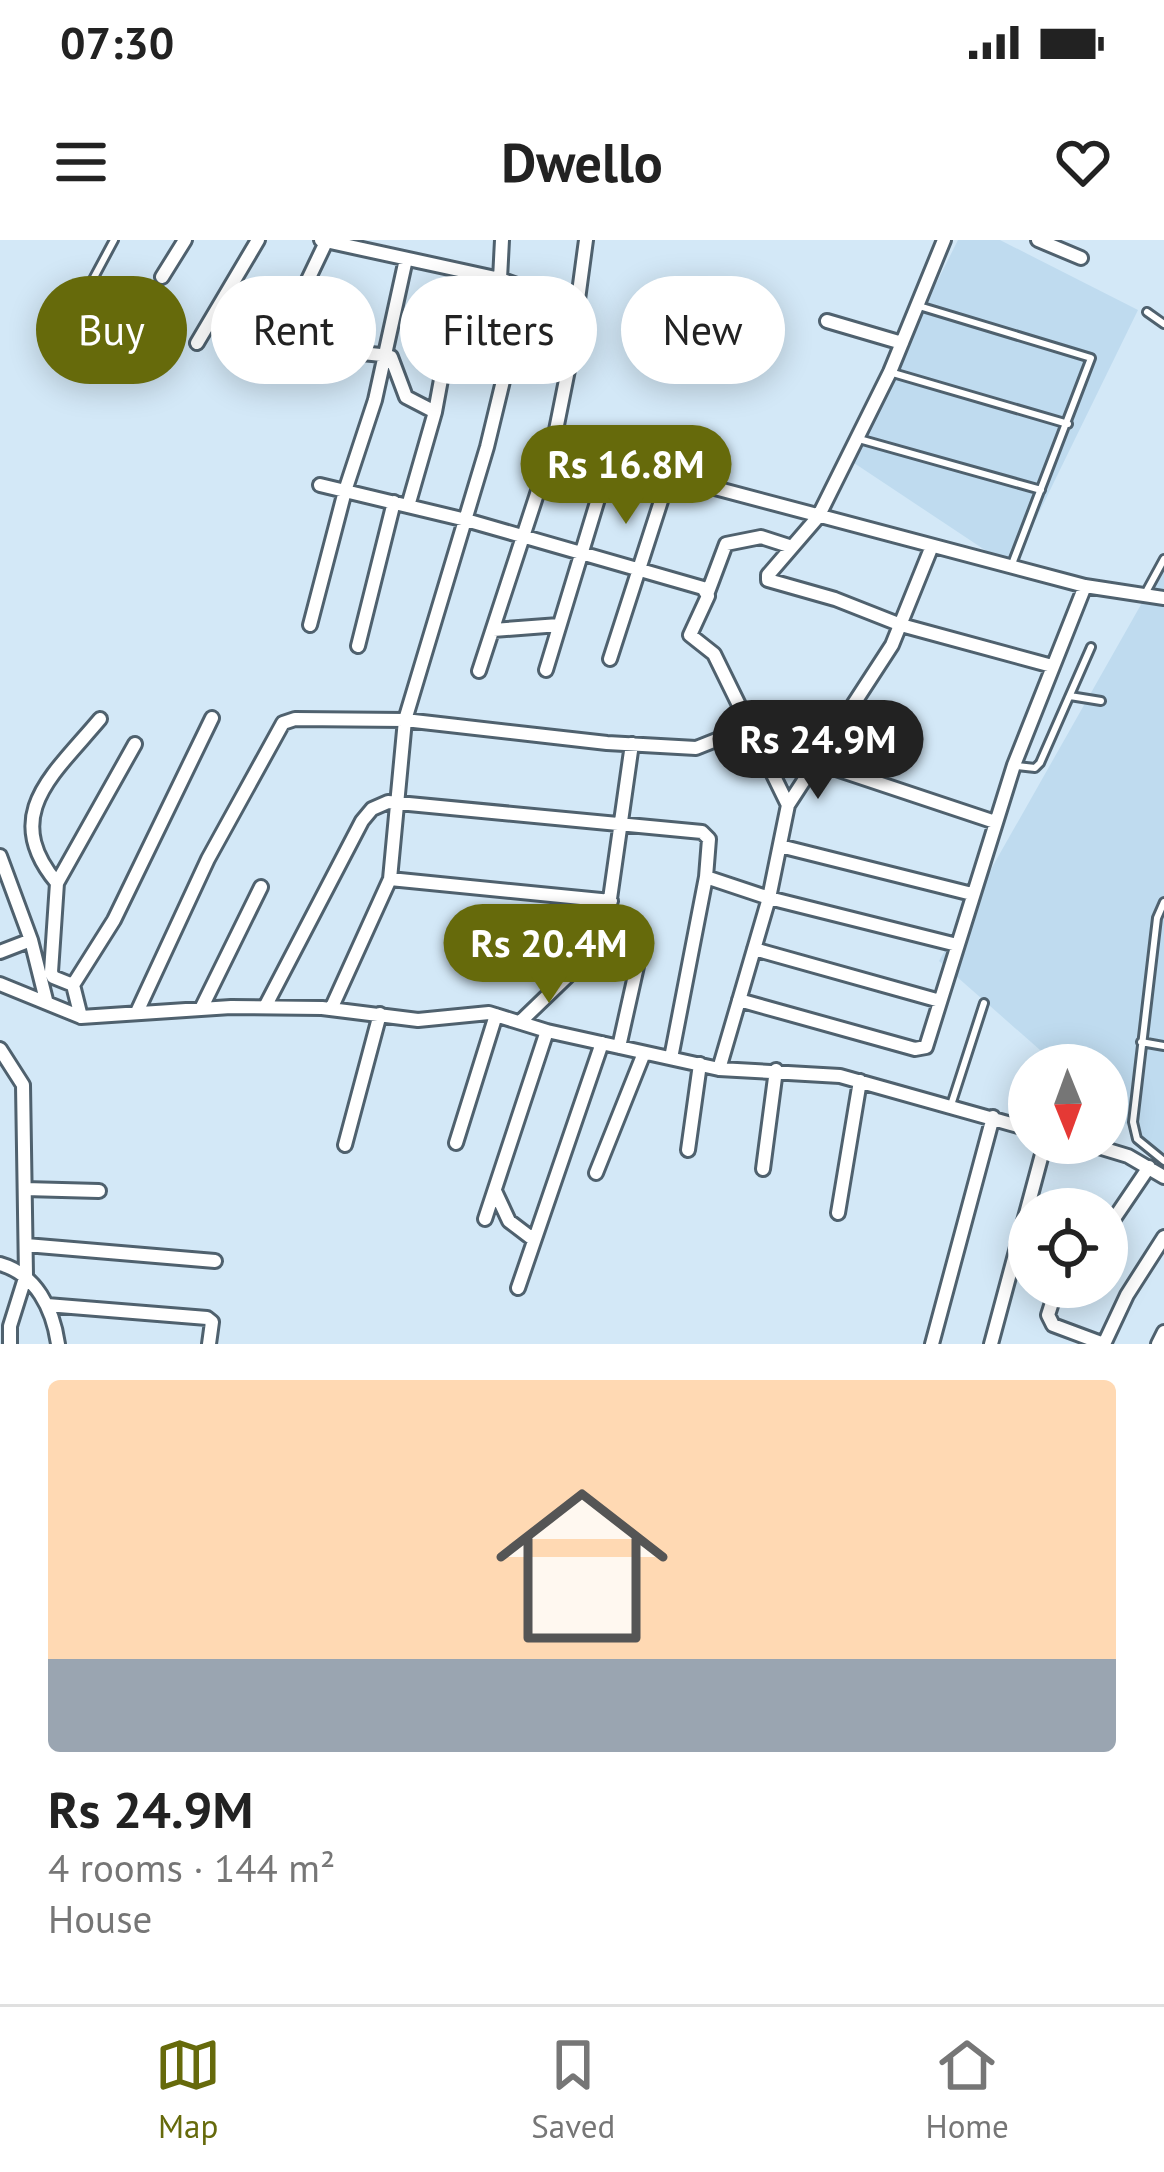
<!DOCTYPE html>
<meta charset="utf-8">
<style>
body{margin:0;font-family:"PT Sans",sans-serif;background:#f6f6f6;color:#222;height:100vh;display:flex;flex-direction:column;font-size:45px;white-space:nowrap}
*{box-sizing:border-box;margin:0}
p{font-size:39px;color:#767676}
.icon{flex:none;width:66px;height:66px;fill:none;stroke:currentColor;stroke-width:2;stroke-linecap:round;stroke-linejoin:round}
.map{position:relative;height:1104px;overflow:hidden}
.sheet{display:flex;flex-direction:column;background:#fff;flex:1}
.sheet>*{flex:none}
.hud{position:absolute;left:36px;top:36px;width:1092px;height:108px;display:flex;gap:24px}
.needle{width:78px;rotate:179deg}
.buttons{position:absolute;left:1008px;top:804px;display:grid;gap:24px}
.buttons a{display:grid;place-items:center;width:120px;height:120px;border-radius:50%;background:#fff;box-shadow:0 6px 30px #0003;font-size:60px}
.price{position:absolute;translate:-50% -102px;padding:0 27px;border-radius:42px;background:#666a0b;color:#fff;font-size:39px;line-height:78px;filter:drop-shadow(0 3px 6px #0008)}
.price::after{content:'';position:absolute;left:50%;top:72px;width:36px;height:27px;margin-left:-18px;background:inherit;clip-path:polygon(0 0,100% 0,50% 100%)}
.price.on{background:#222;color:#fff}
ul{padding:0;list-style:none}
li{display:grid;align-content:center;gap:24px;height:636px;padding:0 48px}
li span{display:grid;place-items:center;height:372px;border-radius:12px;color:#555}
li>.icon{margin-inline-start:auto}
span .icon{width:216px;height:216px;fill:#fffc;stroke-width:1}
li b{font-size:51px}
.tag{padding:0 42px;border-radius:54px;background:#fff;box-shadow:0 6px 30px #0003;font-size:42px;line-height:108px}
.tag.on{background:#666a0b;color:#fff}
.status{display:flex;justify-content:space-between;align-items:center;height:84px;padding:0 60px;background:#fff;direction:ltr}
.status svg{height:33px;fill:currentColor}
header{display:flex;justify-content:space-between;align-items:center;height:156px;padding:0 48px;background:#fff;font-size:54px;font-weight:600}
.dock{display:flex;justify-content:space-around;align-items:center;height:168px;border-top:3px solid #e0e0e0;background:#fff;font-size:33px;color:#767676}
.dock a{display:grid;justify-items:center;gap:6px}
.dock .on{color:#666a0b}
.map>svg:first-child{display:block}
</style>
<div class="status"><b>07:30</b><svg viewBox="0 0 49 12"><path d="M0 12V9h3v3zM5 12V6h3v6zM10 12V3h3v9zM15 12V0h3v12zM26 1h20v11H26zM47 4h2v5h-2z"/></svg></div>
<header><svg class="icon" aria-label="menu" viewBox="0 0 24 24"><path d="M4 6h16M4 12h16M4 18h16"/></svg>Dwello<svg class="icon" aria-label="heart" viewBox="0 0 24 24"><path d="M12 20l-8-8c-3-5 5-10 8-4 3-6 11-1 8 4z"/></svg></header>
<div class="map">
<svg width="1164" height="1104" viewBox="0 0 1164 1104">
<rect width="100%" height="100%" fill="#d3e8f7"/>
<!-- built -->
<path fill="#bfdbef" d="M958 0H1000L1138 70 1012 328 848 219Z
M1164 324V914L1107 869V825H1057L939 721Z"/>
<g fill="none" stroke-linecap="round" stroke-linejoin="round">
<defs>
<path id="lane" d="M91 43 114 0
M919 66 1091 118 1012 324
M1147 72 1164 84
M893 133 1068 184
M859 199 1041 250
M1146 352 1164 319
M1070 456 1101 461
M1017 526 1035 528 1040 523 1091 407
M1164 662 1157 678 1133 882 1137 899 1164 921
M1141 802 1164 806
M951 865 984 763"/>
<path id="street" d="M321 0 500 39 577 67 579 75 553 205 479 431
M327 0 284 90C295 118 363 109 391 117L406 157 435 172
M944 0 890 132 818 277 768 335V340L835 359 901 385 1052 426
M1038 0 1081 18
M162 37 185 0
M500 39 502 0
M577 67 586 0
M827 81 902 103
M197 103 258 0
M681 239 1085 346 1164 358
M320 245 466 280 703 348 708 356 690 395 714 414 788 565
M408 266 435 172 461 31
M708 352 726 304 761 297 792 307
M310 385 345 251 375 160 406 19
M493 390 559 385
M358 406 394 262
M610 419 661 261
M546 430 608 226
M765 523 815 522 995 582
M780 606 972 654
M0 616 31 700 46 760
M390 639 611 661
M57 643C0 575 53 535 100 479
M754 709 940 761
M0 712 31 700
M0 744 81 777 231 767 322 768 418 780 489 773 547 791 719 829 840 836 1029 889
M73 745 53 737 51 732 57 643 135 504
M739 760 915 809 926 807 1014 525 1085 346
M265 767 362 581 372 569 388 562 702 592 709 599 706 637 769 658 957 705
M201 769 261 647
M331 769 390 639 405 480 487 207 526 46
M137 772 208 619 283 483 295 479 405 480 607 503 696 508 749 487
M81 777 73 745 114 680 212 478
M520 782 604 701 632 504
M619 807 642 704
M0 809 23 845 26 1035 10 1086V1104
M671 818 706 637
M719 829 769 658 788 565 892 405 932 306
M456 903 496 775
M1085 903 1128 916 1164 937
M345 905 380 774
M688 910 700 824
M763 929 776 830
M596 933 644 813
M25 949 99 951
M495 951 509 981 534 1000
M838 973 860 841
M485 979 547 791
M1107 989 1149 927
M26 1005 215 1021
M0 1024C36 1034 53 1069 58 1104
M518 1048 602 803
M1056 1050 1048 1075 1053 1085 1104 1104
M47 1065 207 1078 212 1082 209 1104
M932 1104 993 877
M991 1104 1045 903
M1104 1104 1127 1055 1164 997
M1158 1104 1164 1092"/>
</defs>
<!-- lane casing -->
<use href="#lane" stroke="#4f616e" stroke-width="12"/>
<!-- street casing -->
<use href="#street" stroke="#4f616e" stroke-width="18"/>
<!-- lane -->
<use href="#lane" stroke="#fff" stroke-width="6"/>
<!-- street -->
<use href="#street" stroke="#fff" stroke-width="12"/>
</g>
</svg>
<div class="buttons">
<a><svg class="needle" viewBox="-14 -14 28 28"><path d="M0-13l5 13h-10z" fill="#e53935"/><path d="M0 13l5-13h-10z" fill="#767676"/></svg></a>
<a><svg class="icon" aria-label="locate" viewBox="0 0 24 24"><circle cx="12" cy="12" r="6"/><path d="M12 2v4M12 18v4M2 12h4M18 12h4"/></svg></a>
</div>
<b class="price" style="left:626px;top:287px">Rs 16.8M</b>
<b class="price on" style="left:818px;top:562px">Rs 24.9M</b>
<b class="price" style="left:549px;top:766px">Rs 20.4M</b>
<div class="hud">
<a class="tag on">Buy</a>
<a class="tag">Rent</a>
<a class="tag">Filters</a>
<a class="tag">New</a>
</div>
</div>
<section class="sheet">
<ul>
<li><span style="background:linear-gradient(#ffd9b3 75%,#9aa5b1 0)"><svg class="icon" aria-label="home" viewBox="0 0 24 24"><path d="M3 11l9-7 9 7M6 9v11h12V9"/></svg></span><div><b>Rs 24.9M</b><p>4 rooms · 144 m²</p><p>House</p></div></li>
</ul>
</section>
<nav class="dock">
<a class="on"><svg class="icon" aria-label="map" viewBox="0 0 24 24"><path d="M3 6l6-2 6 2 6-2v14l-6 2-6-2-6 2zM9 4v14M15 6v14"/></svg>Map</a>
<a><svg class="icon" aria-label="saved" viewBox="0 0 24 24"><path d="M7 4h10v16l-5-4-5 4z"/></svg>Saved</a>
<a><svg class="icon" aria-label="home" viewBox="0 0 24 24"><path d="M3 11l9-7 9 7M6 9v11h12V9"/></svg>Home</a>
</nav>
